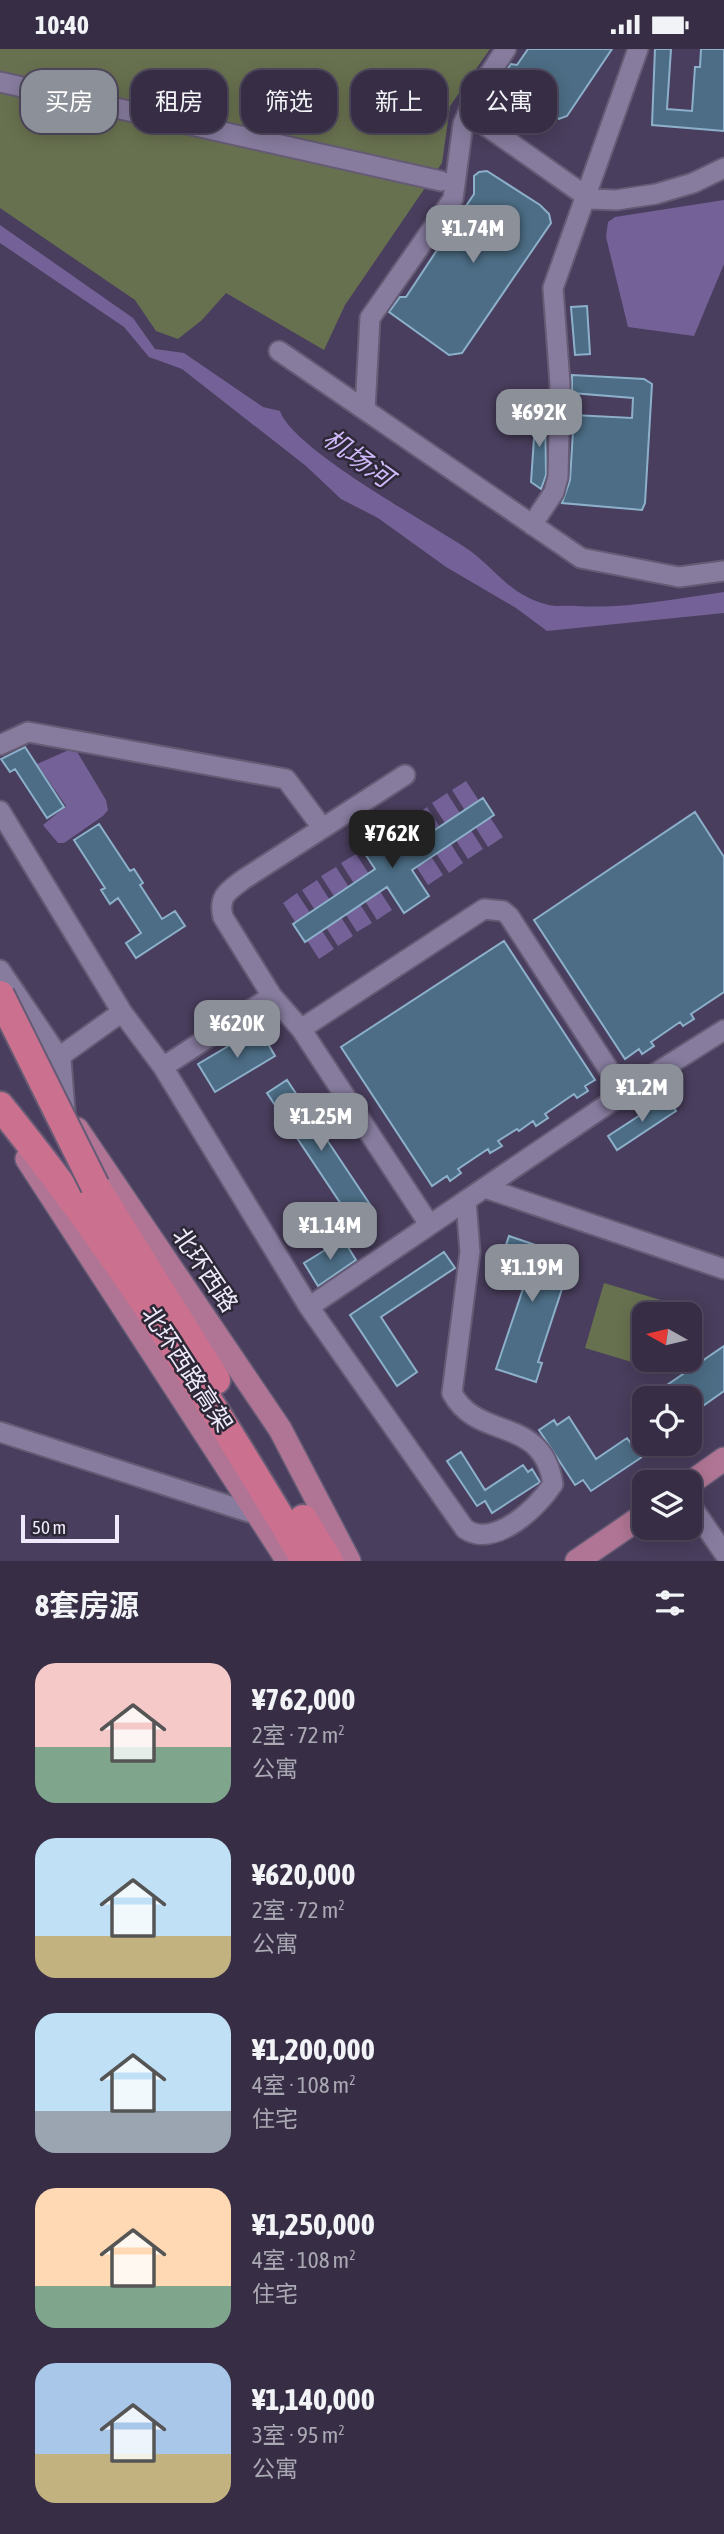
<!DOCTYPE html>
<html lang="zh">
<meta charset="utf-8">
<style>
body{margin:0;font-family:"Asap Condensed","Noto Sans SC",sans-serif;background:#3e364d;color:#f1f3f6;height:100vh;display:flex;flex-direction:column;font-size:26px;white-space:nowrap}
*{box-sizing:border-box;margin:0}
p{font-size:23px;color:#aaa8b3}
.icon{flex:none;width:38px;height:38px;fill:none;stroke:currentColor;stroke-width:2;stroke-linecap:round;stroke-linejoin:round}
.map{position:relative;height:1512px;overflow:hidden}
.drawer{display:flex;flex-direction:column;background:#372e46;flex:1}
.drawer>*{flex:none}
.top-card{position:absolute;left:21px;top:21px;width:682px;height:63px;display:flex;gap:14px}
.needle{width:46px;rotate:278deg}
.buttons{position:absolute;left:632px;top:1253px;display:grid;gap:14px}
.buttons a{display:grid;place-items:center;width:70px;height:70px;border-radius:14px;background:#372e46;box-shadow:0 4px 18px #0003,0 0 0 2px #514a5f;font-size:35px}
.scale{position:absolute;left:21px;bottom:18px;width:98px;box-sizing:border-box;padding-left:7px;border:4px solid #efe9fc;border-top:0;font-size:19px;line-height:24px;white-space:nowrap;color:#efe9fc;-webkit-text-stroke:5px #2d2836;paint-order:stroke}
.price{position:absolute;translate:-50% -60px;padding:0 16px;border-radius:14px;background:#8c9099;color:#fff;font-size:23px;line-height:46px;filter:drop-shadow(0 2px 4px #0008)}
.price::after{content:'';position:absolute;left:50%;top:42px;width:21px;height:16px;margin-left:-10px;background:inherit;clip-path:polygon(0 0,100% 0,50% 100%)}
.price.active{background:#222;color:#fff}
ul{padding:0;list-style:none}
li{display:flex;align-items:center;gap:21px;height:175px;padding:0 35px}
li span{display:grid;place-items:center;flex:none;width:196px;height:140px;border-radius:21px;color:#555}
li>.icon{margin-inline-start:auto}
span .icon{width:84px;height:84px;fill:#fffc;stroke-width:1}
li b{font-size:30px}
h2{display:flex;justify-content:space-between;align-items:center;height:84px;padding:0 35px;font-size:30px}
.chip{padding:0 24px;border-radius:21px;background:#372e46;box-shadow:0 4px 18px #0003,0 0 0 2px #514a5f;font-size:24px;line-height:63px}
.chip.active{background:#8c9099;color:#fff}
.status{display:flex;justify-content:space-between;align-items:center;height:49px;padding:0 35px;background:#372e46;direction:ltr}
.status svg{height:19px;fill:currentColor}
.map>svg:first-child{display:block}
</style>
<div class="status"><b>10:40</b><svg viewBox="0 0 49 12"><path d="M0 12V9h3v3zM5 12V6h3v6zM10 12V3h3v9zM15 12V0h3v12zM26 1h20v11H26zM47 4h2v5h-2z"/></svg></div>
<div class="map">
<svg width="724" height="1512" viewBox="0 0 724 1512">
<rect width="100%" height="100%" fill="#493e5d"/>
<!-- green -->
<path fill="#68714f" d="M0 0H490L450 57 442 114 345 256 324 301 226 244 202 271 178 290 156 282 135 251 0 159Z
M604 1234 674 1255 671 1265H644V1311H658L655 1320 585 1299Z"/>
<!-- water -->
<path fill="#746197" d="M724 151V215L694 287 628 278 606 188 608 173 615 168Z
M0 176 133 269 155 300 184 304 263 358 280 362C293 400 425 472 463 497 496 518 507 546 549 556 557 558 567 556 576 557 626 560 674 550 724 543V564L547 582 516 559 446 518 378 469 341 450 306 417 182 320 149 308 124 278 0 194Z
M71 700 76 701 106 751 108 761 103 767 64 794H58L43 776 66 757 37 715Z
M466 732 503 788 488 798 452 741Z
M447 744 483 800 468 810 432 754Z
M427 758 463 814 449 824 412 768Z
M407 770 443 826 428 836 392 780Z
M356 805 392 861 377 871 341 814Z
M336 818 372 874 357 883 321 827Z
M317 831 353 887 338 897 302 841Z
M297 844 334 900 319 910 283 854Z"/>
<!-- building -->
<path fill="#4c6d85" stroke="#8db0ca" stroke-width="2" d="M528 0H612L567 67 559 70 500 30 511 15 517 16Z
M655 0H671L667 60 692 62 695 18H700L701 0H724V82L652 76Z
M487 122 540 156 549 165 551 174 462 304 449 306 389 263 400 248H406L474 145V127L479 123Z
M587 257 590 305 575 306 571 258Z
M572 326 644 330 652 335 645 454 642 461 562 454 570 431 574 366 632 369 633 349 572 344Z
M545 354 546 426 541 440 531 433 536 360Z
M25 698 64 758 47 769 15 720 10 723 1 710Z
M483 749 494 766 412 821 429 847 404 864 387 838 305 893 293 875 375 820 356 791 381 775 400 804Z
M695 763 724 808V943L691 965 694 970 683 977 680 973 651 993 654 997 642 1005 639 1000 625 1010 534 871Z
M99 775 130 822 134 820 143 834 140 836 162 870 175 862 185 877 136 909 126 894 141 884 118 849 110 855 101 841 105 839 74 791Z
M504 892 595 1031 585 1037 588 1042 577 1049 574 1045 545 1065 548 1069 536 1077 533 1072 519 1082 517 1080 498 1092 502 1097 490 1104 488 1100 458 1120 461 1124 450 1132 447 1127 432 1137 341 998Z
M259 979 275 1007 215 1043 198 1015Z
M287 1031 375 1163 355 1176 267 1044Z
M668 1048 676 1062 617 1101 608 1087Z
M509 1187 577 1210 570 1230 566 1228 538 1313 542 1314 536 1333 496 1320 526 1231 497 1222Z
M343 1190 356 1211 318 1237 304 1214Z
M444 1203 455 1219 381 1268 417 1323 397 1337 350 1266Z
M724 1297V1342L690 1366V1349H648Z
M569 1368 596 1410 627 1389 633 1397 638 1394 645 1406 591 1442 583 1431 575 1436 539 1381 554 1371 557 1376Z
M461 1403 485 1441 523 1416 528 1423 532 1420 540 1433 492 1464 485 1452 477 1457 447 1412Z"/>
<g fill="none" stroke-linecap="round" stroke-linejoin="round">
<defs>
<path id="minor" d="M0 33 441 132
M468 64 590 150 616 151 656 145 693 134 724 119
M279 302 581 509 679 528 724 522
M365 361 370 269 453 150 463 75 476 45 506 0
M532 476 554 443 558 428 560 335 553 239 638 0
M0 696 28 683 286 730 321 777
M405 726 244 830C228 842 218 847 223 868L272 947 301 980 429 1175
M0 762 122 963 163 1018 309 1258 465 1480C495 1500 538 1458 553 1435 542 1365 478 1393 452 1344L470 1203 466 1152
M0 921 61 1011 65 1062
M301 980 484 860 503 862 509 867 624 1044
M59 1008 122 963
M163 1018 272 947
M485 1139 724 1220
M309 1258 624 1044 724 981
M0 1383 261 1467
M690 1455 724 1504"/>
<path id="major" d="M77 1080 280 1380 349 1512
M27 1110 288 1512
M690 1434 724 1410
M577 1512 644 1466"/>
<path id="highway" d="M0 1057C115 1198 213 1355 306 1512
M95 1137 216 1331
M303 1470 329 1512"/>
</defs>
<!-- minor casing -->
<use href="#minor" stroke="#655b75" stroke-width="23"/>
<!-- major casing -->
<use href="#major" stroke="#655b75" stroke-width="26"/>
<!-- highway casing -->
<use href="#highway" stroke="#655b75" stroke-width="32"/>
<!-- minor -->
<use href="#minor" stroke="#877c9e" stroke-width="19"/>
<!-- major -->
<use href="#major" stroke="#b07594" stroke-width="23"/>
<!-- highway -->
<use href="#highway" stroke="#cb708e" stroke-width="28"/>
<defs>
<path id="highway-bridge" d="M0 946 95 1137"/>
</defs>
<!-- highway-bridge casing -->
<use href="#highway-bridge" stroke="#655b75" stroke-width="32" stroke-linecap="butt"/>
<!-- highway-bridge -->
<use href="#highway-bridge" stroke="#cb708e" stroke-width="28"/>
</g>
<g text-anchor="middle" stroke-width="5" stroke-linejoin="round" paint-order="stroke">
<!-- street labels -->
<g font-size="24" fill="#efe9fc" stroke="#2d2836">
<text transform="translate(205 1221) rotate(56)" y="8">北环西路</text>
<text transform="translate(187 1320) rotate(57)" y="8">北环西路高架</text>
</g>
<!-- water labels -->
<g font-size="26" font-style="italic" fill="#cfb9fa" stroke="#2d2836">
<text transform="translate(358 409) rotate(36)" y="9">机场河</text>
</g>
</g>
</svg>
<div class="buttons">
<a><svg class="needle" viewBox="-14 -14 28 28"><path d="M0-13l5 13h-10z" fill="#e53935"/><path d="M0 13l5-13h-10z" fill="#aaa8b3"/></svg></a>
<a><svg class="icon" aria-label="locate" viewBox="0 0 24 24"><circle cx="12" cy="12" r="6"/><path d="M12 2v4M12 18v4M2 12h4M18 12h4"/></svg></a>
<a><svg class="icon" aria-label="layers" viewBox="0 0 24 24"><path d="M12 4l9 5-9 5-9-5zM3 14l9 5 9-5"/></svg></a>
</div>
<div class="scale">50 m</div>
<b class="price" style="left:473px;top:216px">¥1.74M</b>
<b class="price" style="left:539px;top:400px">¥692K</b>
<b class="price active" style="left:392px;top:821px">¥762K</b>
<b class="price" style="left:237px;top:1011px">¥620K</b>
<b class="price" style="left:642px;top:1075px">¥1.2M</b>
<b class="price" style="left:321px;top:1104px">¥1.25M</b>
<b class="price" style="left:330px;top:1213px">¥1.14M</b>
<b class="price" style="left:532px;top:1255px">¥1.19M</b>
<div class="top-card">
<a class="chip active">买房</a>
<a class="chip">租房</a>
<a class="chip">筛选</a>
<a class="chip">新上</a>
<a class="chip">公寓</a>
</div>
</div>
<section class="drawer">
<h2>8套房源<svg class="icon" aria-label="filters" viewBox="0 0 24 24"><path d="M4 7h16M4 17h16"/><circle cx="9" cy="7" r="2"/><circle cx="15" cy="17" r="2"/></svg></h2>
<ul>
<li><span style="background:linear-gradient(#f6c9c9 60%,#7fa58c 0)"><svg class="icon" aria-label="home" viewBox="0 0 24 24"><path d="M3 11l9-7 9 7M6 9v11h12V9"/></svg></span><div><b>¥762,000</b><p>2室 · 72 m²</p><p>公寓</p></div></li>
<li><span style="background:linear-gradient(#bfe0f5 70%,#c2b280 0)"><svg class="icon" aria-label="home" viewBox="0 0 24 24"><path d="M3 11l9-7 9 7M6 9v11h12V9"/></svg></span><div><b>¥620,000</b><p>2室 · 72 m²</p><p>公寓</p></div></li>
<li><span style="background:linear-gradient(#bfe0f5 70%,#9aa5b1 0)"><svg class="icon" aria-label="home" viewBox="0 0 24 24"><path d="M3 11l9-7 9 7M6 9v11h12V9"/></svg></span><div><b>¥1,200,000</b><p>4室 · 108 m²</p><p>住宅</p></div></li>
<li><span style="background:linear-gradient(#ffd9b3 70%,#7fa58c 0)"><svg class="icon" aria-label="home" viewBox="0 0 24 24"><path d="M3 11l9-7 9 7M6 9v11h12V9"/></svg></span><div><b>¥1,250,000</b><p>4室 · 108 m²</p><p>住宅</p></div></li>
<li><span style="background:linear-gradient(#a9c7e8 65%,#c2b280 0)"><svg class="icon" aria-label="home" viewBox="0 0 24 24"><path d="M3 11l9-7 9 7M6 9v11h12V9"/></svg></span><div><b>¥1,140,000</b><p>3室 · 95 m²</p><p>公寓</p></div></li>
</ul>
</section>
